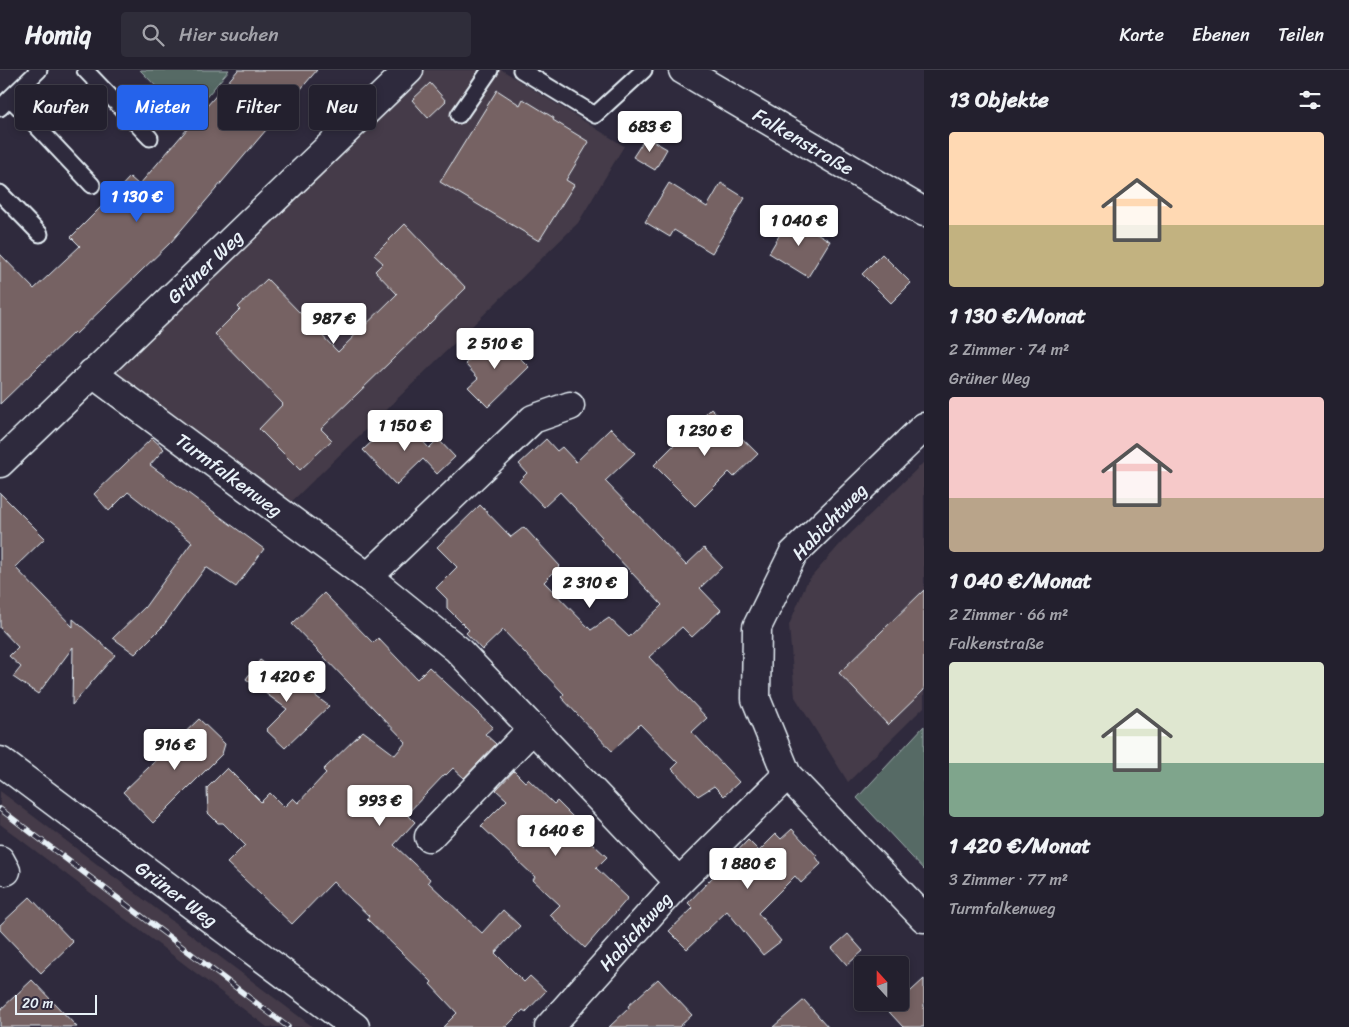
<!DOCTYPE html>
<html lang="de">
<meta charset="utf-8">
<style>
body{margin:0;font-family:Sriracha,sans-serif;background:#2f2d3a;color:#f1f3f6;height:100vh;display:flex;flex-direction:column;font-size:19px;white-space:nowrap}
*{box-sizing:border-box;margin:0}
p{font-size:16px;color:#a3a3aa}
.icon{flex:none;width:28px;height:28px;fill:none;stroke:currentColor;stroke-width:2;stroke-linecap:round;stroke-linejoin:round}
.map{position:relative;flex:1;overflow:hidden}
.drawer{display:flex;flex-direction:column;background:#23202e;width:425px}
.drawer>*{flex:none}
.guide{position:absolute;left:15px;top:15px;width:475px;height:45px;display:flex;gap:10px}
.needle{width:32px;rotate:339deg}
.controls{position:absolute;left:854px;top:886px;display:grid;gap:10px}
.controls a{display:grid;place-items:center;width:55px;height:55px;border-radius:5px;background:#23202e;box-shadow:0 2px 8px #0003,0 0 0 1px #403e4a;font-size:25px}
.scale{position:absolute;left:15px;bottom:12px;width:82px;box-sizing:border-box;padding-left:5px;border:2px solid #e8f1f8;border-top:0;font-size:14px;line-height:18px;white-space:nowrap;color:#e8f1f8;-webkit-text-stroke:4px #2f2a3d;paint-order:stroke}
.price{position:absolute;translate:-50% -42px;padding:0 11px;border-radius:5px;background:#fff;color:#222;font-size:16px;line-height:32px;filter:drop-shadow(0 1px 2px #0008)}
.price::after{content:'';position:absolute;left:50%;top:30px;width:15px;height:11px;margin-left:-8px;background:inherit;clip-path:polygon(0 0,100% 0,50% 100%)}
.price.current{background:#2563eb;color:#fff}
ul{padding:0;list-style:none}
li{display:grid;align-content:center;gap:10px;height:265px;padding:0 25px}
li span{display:grid;place-items:center;height:155px;border-radius:5px;color:#555}
li>.icon{margin-inline-start:auto}
span .icon{width:90px;height:90px;fill:#fffc;stroke-width:1}
li b{font-size:21px}
h2{display:flex;justify-content:space-between;align-items:center;height:60px;padding:0 25px;font-size:21px}
.pill{padding:0 18px;border-radius:5px;background:#23202e;box-shadow:0 2px 8px #0003,0 0 0 1px #403e4a;font-size:18px;line-height:45px}
.pill.current{background:#2563eb;color:#fff}
header{display:flex;align-items:center;gap:30px;box-sizing:border-box;height:70px;padding:0 25px;background:#23202e;border-bottom:1px solid #403e4a}
header strong{font-size:24px}
nav{display:flex;gap:28px;margin-inline-start:auto;font-size:18px}
.search{width:350px;height:45px;background:#2f2d3a;display:flex;align-items:center;gap:12px;box-sizing:border-box;padding:0 18px;border-radius:5px;color:#a3a3aa;font-size:19px}
main{display:flex;flex:1;min-height:0}
.map>svg:first-child{display:block}
</style>
<header>
<strong>Homiq</strong>
<div class="search"><svg class="icon" aria-label="search" viewBox="0 0 24 24"><circle cx="10" cy="10" r="6"/><path d="M15 15l6 6"/></svg>Hier suchen</div>
<nav><a>Karte</a><a>Ebenen</a><a>Teilen</a></nav>
</header>
<main>
<div class="map">
<svg width="924" height="957" viewBox="0 0 924 957">
<rect width="100%" height="100%" fill="#2f2a3d"/>
<filter id="ink" filterUnits="userSpaceOnUse"><feTurbulence type="fractalNoise" baseFrequency=".02" numOctaves="2"/><feDisplacementMap in="SourceGraphic" scale="10" xChannelSelector="R" yChannelSelector="G"/><feConvolveMatrix kernelMatrix="1 2 1 2 8 2 1 2 1" color-interpolation-filters="sRGB"/></filter>
<g filter="url(#ink)">
<!-- built -->
<path fill="#443b48" d="M420 0H502L624 76 578 153 285 438 116 309 114 293Z
M924 392V637L848 712 795 627 789 555 807 512 842 472Z
M0 721 313 957H267L0 754Z"/>
<!-- green -->
<path fill="#566b65" stroke="#9faeae" d="M140 0H229L188 49Z
M924 656V800L857 728Z"/>
<!-- building -->
<path fill="#766263" stroke="#e8f1f8" d="M238 0H317L171 172 76 264 74 262 0 334V184L34 219 80 176 71 167 115 123 130 107 139 115Z
M430 13 446 31 428 48 412 30Z
M497 20 520 35 523 29 554 48 553 50 589 72 566 110 574 115 539 171 440 112Z
M646 67 667 79 655 100 633 87Z
M669 113 707 137 721 113 745 128 712 183 674 160 670 167 645 152Z
M790 147 830 171 808 207 769 183Z
M405 154 466 218 321 359 332 370 300 400 259 359 283 334 215 264 240 239 238 237 267 209 338 282 397 224 375 201 383 193 374 185Z
M882 184 911 213 891 233 862 204Z
M496 264 529 297 488 337 468 317 478 308 465 294Z
M711 338 758 384 734 407 729 402 695 436 654 395Z
M399 346 429 378 438 369 455 387 437 404 423 389 396 415 363 380Z
M611 358 635 383 605 411 686 495 704 478 722 497 700 518 721 540 692 567 682 557 649 587 707 648 692 662 739 712 724 726 714 716 698 726 672 699 678 693 640 654 612 681 561 627 564 624 503 560 482 580 466 563 469 560 447 538V529L436 518 457 497 437 477 480 435 511 467 524 457 560 496 544 512 591 560 609 548 629 567 662 535 600 469 602 467 560 422 544 437 519 411 527 403 519 394 546 369 557 381 562 377 576 392Z
M152 368 164 379 150 395 264 479 236 517 206 497 163 556 135 584 113 568 145 537 192 472 128 422 109 441 94 424Z
M0 423 45 468 15 497 73 557V549L115 585 72 635 73 577 38 624 13 607 21 597 9 586 18 577 0 558Z
M924 520V620L888 655 839 603Z
M324 523 373 573 378 568 417 609 429 597 493 657 485 664 496 674 464 708 453 698 446 705 445 704 407 744 415 752 394 775 430 809 428 812 482 863 503 840 520 856 495 883 524 912 530 906 546 921 526 942 523 940 506 957H443L457 943 430 914 432 912 367 849 369 846 333 812 292 854 227 793 245 775 223 753H218L208 743 207 718 227 698 261 732 270 723 284 737 293 728 298 733 326 703 323 700 363 661 395 685 406 672 292 554Z
M260 590 281 605 283 602 329 636 285 678 266 660 287 639 246 609Z
M199 649 225 674 222 684 153 753 123 722Z
M514 701 525 712 528 709 554 734 557 731 584 758 580 762 607 787 596 798 628 828 585 878 550 845 560 835 533 810 535 807 481 756 507 730 496 720Z
M792 759 817 786 816 787 821 794 801 813 795 806 758 843 781 871 763 885 727 841 687 879 669 861 693 838 688 833 748 770 759 781 776 764 781 769Z
M30 827 73 872 41 903 0 860V855Z
M848 864 863 881 847 895 832 878Z
M658 909 692 945 679 957H609L629 938 628 936Z
M924 909V957H903L880 932H900V931Z
M32 910 77 957H0V940Z
M804 930 828 957H773Z"/>
<g fill="none" stroke-linecap="round" stroke-linejoin="round">
<defs>
<path id="lane" d="M85 0 150 68
M521 0 595 45 644 0
M10 28 39 0
M0 38 10 28 92 115
M459 45 490 0
M0 123 40 164"/>
<g id="street">
<path id="s1" d="M683 0 924 142"/>
<path id="s2" d="M92 303 368 507 457 579 679 812"/>
<path d="M924 357 793 484 757 557 756 629 787 705 924 848"/>
<path id="s3" d="M0 393 409 0"/>
<path d="M368 507 533 349 570 336"/>
<path id="s4" d="M0 691 355 957"/>
<path d="M429 767 533 658"/>
<path d="M0 790 6 801"/>
<path id="s5" d="M549 957 679 812 787 705"/>
</g>
</defs>
<!-- lane casing -->
<use href="#lane" stroke="#e8f1f8" stroke-width="19"/>
<!-- street casing -->
<use href="#street" stroke="#e8f1f8" stroke-width="31"/>
<!-- lane -->
<use href="#lane" stroke="#2f2a3d" stroke-width="15"/>
<!-- street -->
<use href="#street" stroke="#2f2a3d" stroke-width="28"/>
<defs>
<path id="rail" d="M0 739 288 957"/>
</defs>
<!-- rail casing -->
<use href="#rail" stroke="#e8f1f8" stroke-width="5.5"/>
<!-- rail -->
<use href="#rail" stroke="#2f2a3d" stroke-width="4" stroke-dasharray="11" stroke-linecap="butt"/>
</g>
</g>
<g text-anchor="middle" stroke-width="5" stroke-linejoin="round" paint-order="stroke">
<!-- street labels -->
<g font-size="19" fill="#e8f1f8" stroke="#2f2a3d">
<text dy="7" stroke="none"><textPath href="#s1" startOffset="140">Falkenstraße</textPath></text>
<text dy="7" stroke="none"><textPath href="#s3" startOffset="284">Grüner Weg</textPath></text>
<text dy="7" stroke="none"><textPath href="#s2" startOffset="171">Turmfalkenweg</textPath></text>
<text transform="translate(829 451) rotate(-46)" y="7">Habichtweg</text>
<text dy="7" stroke="none"><textPath href="#s4" startOffset="221">Grüner Weg</textPath></text>
<text dy="7" stroke="none"><textPath href="#s5" startOffset="129">Habichtweg</textPath></text>
</g>
</g>
</svg>
<div class="controls">
<a><svg class="needle" viewBox="-14 -14 28 28"><path d="M0-13l5 13h-10z" fill="#e53935"/><path d="M0 13l5-13h-10z" fill="#a3a3aa"/></svg></a>
</div>
<div class="scale">20 m</div>
<b class="price" style="left:650px;top:83px">683 €</b>
<b class="price current" style="left:137px;top:153px">1 130 €</b>
<b class="price" style="left:799px;top:177px">1 040 €</b>
<b class="price" style="left:334px;top:275px">987 €</b>
<b class="price" style="left:495px;top:300px">2 510 €</b>
<b class="price" style="left:405px;top:382px">1 150 €</b>
<b class="price" style="left:705px;top:387px">1 230 €</b>
<b class="price" style="left:590px;top:539px">2 310 €</b>
<b class="price" style="left:287px;top:633px">1 420 €</b>
<b class="price" style="left:175px;top:701px">916 €</b>
<b class="price" style="left:380px;top:757px">993 €</b>
<b class="price" style="left:556px;top:787px">1 640 €</b>
<b class="price" style="left:748px;top:820px">1 880 €</b>
<div class="guide">
<a class="pill">Kaufen</a>
<a class="pill current">Mieten</a>
<a class="pill">Filter</a>
<a class="pill">Neu</a>
</div>
</div>
<section class="drawer">
<h2>13 Objekte<svg class="icon" aria-label="filters" viewBox="0 0 24 24"><path d="M4 7h16M4 17h16"/><circle cx="9" cy="7" r="2"/><circle cx="15" cy="17" r="2"/></svg></h2>
<ul>
<li><span style="background:linear-gradient(#ffd9b3 60%,#c2b280 0)"><svg class="icon" aria-label="home" viewBox="0 0 24 24"><path d="M3 11l9-7 9 7M6 9v11h12V9"/></svg></span><div><b>1 130 €/Monat</b><p>2 Zimmer · 74 m²</p><p>Grüner Weg</p></div></li>
<li><span style="background:linear-gradient(#f6c9c9 65%,#b9a48a 0)"><svg class="icon" aria-label="home" viewBox="0 0 24 24"><path d="M3 11l9-7 9 7M6 9v11h12V9"/></svg></span><div><b>1 040 €/Monat</b><p>2 Zimmer · 66 m²</p><p>Falkenstraße</p></div></li>
<li><span style="background:linear-gradient(#dfe7d0 65%,#7fa58c 0)"><svg class="icon" aria-label="home" viewBox="0 0 24 24"><path d="M3 11l9-7 9 7M6 9v11h12V9"/></svg></span><div><b>1 420 €/Monat</b><p>3 Zimmer · 77 m²</p><p>Turmfalkenweg</p></div></li>
</ul>
</section>
</main>
